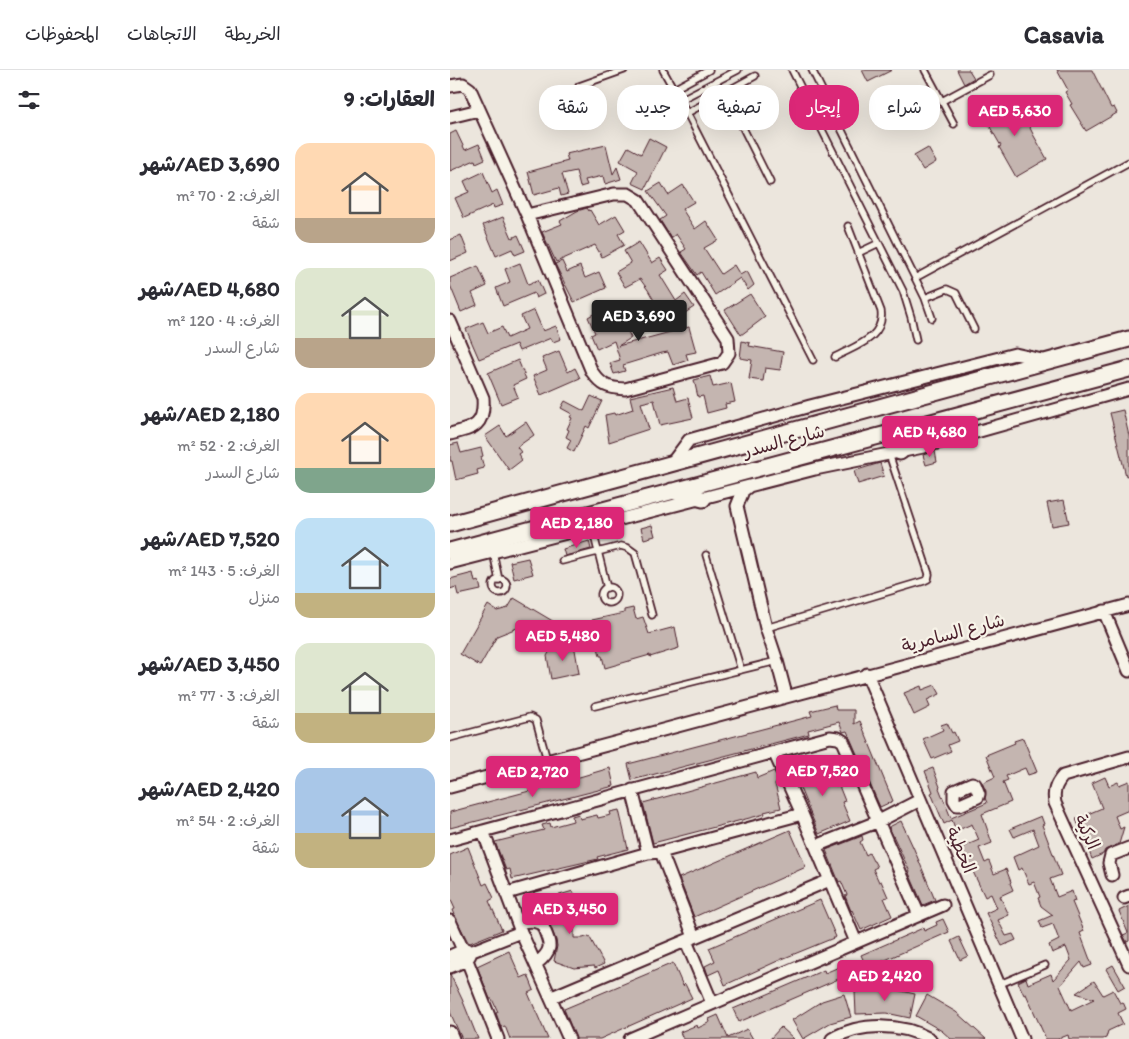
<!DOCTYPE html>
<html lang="ar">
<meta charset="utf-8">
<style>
body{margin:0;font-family:Itim,"Playpen Sans Arabic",sans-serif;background:#f7f7f7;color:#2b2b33;direction:rtl;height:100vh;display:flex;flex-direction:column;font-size:19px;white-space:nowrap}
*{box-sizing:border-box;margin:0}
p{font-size:16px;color:#7c7c81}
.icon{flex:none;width:28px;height:28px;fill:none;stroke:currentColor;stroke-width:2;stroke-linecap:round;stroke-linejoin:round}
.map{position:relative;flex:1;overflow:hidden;direction:ltr}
.side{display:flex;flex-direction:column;background:#fff;width:450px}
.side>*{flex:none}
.hud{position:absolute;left:15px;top:15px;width:475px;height:45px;direction:rtl;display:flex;gap:10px}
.price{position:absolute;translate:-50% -42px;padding:0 11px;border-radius:5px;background:#db2777;color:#fff;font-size:16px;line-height:32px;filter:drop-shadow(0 1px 2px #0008)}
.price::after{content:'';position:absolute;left:50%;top:30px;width:15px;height:11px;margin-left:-8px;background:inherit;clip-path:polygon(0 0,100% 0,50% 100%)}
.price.current{background:#222;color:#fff}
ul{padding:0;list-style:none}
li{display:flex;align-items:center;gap:15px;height:125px;padding:0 15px}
li span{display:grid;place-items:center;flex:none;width:140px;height:100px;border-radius:15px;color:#555}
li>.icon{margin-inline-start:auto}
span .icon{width:60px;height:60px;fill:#fffc;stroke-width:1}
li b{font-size:21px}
h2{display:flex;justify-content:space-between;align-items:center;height:60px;padding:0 15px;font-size:21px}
.pill{padding:0 18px;border-radius:20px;background:#fff;box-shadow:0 5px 20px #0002;font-size:18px;line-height:45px}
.pill.current{background:#db2777;color:#fff}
header{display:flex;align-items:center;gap:30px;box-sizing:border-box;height:70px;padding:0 25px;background:#fff;border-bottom:1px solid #e1e1e2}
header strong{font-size:24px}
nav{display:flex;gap:28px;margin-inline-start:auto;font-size:18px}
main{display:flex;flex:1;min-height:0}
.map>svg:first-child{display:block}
</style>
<header>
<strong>Casavia</strong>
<nav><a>الخريطة</a><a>الاتجاهات</a><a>المحفوظات</a></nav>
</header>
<main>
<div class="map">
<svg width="679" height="969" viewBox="0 0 679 969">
<rect width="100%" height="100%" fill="#ece6dd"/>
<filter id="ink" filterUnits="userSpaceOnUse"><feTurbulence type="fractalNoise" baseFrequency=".02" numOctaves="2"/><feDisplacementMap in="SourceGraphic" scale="10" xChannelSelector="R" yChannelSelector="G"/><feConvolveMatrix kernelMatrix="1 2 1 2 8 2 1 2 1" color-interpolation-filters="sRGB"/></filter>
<g filter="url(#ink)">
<!-- building -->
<path fill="#c4b5b0" stroke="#4a1f2b" d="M412 0H442L418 12Z
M507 0H519L524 8 514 14Z
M607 0H642L661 38 664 37 667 43 636 61 620 35 622 34 615 22 618 20Z
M446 17 455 32 438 43 429 28Z
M558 28 570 46 575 43 582 54 579 56 584 66 597 89 566 107 549 77 551 76 532 43Z
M6 61 15 80 29 74 35 89 26 93 25 90 0 101V64Z
M199 68 216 77 195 119 182 113 188 101 170 91 178 77 191 84Z
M156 75 163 104 167 97 171 109 155 114 153 106 135 110 137 115 130 117 126 101 112 104 118 124 111 126 109 118 84 125 78 102 118 91 116 84Z
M478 78 486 92 473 100 464 86Z
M33 102 42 123 47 120 53 135 44 138 43 135 14 148 5 128 19 122 14 111Z
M211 113 218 125 233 115 244 132 232 139 245 159 256 151 268 170 254 178 271 204 284 195 290 205 297 201 304 215 298 220 290 208 265 225 251 202 247 205 231 182 236 179 226 164 221 168 210 150 216 146 198 121Z
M137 138 139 141 140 140 149 155 166 145 175 160 168 164 174 175 152 187 145 175 106 192 92 162 112 154 110 151 127 141Z
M53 147 62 168 68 165 75 181 65 185 62 179 46 186 33 155Z
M11 165 18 183 0 191V170Z
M189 172 202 193 210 188 218 200 210 205 226 231 235 224 244 237 235 243 231 237 201 256 193 243 206 234 198 220 190 209 175 217 166 202 181 193 174 181Z
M112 191 117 202 130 196 135 208 149 202 156 218 124 232 105 194Z
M70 193 78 214 88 210 94 224 86 228 84 223 53 236 46 218 60 212 55 199Z
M28 196 37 216 22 223 27 235 11 242 0 215V208Z
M300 224 315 247 291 265 275 240Z
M160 235 169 258 175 255 181 268 168 276 239 257 246 282 236 284 238 290 223 295 218 282 212 283 173 295 175 301 164 304 160 293 170 290 164 271 147 279 141 265 145 263 138 247Z
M84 240 93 261 106 256 111 269 103 272 101 268 69 281 66 274 29 289 16 259 33 252 38 263 52 257 57 268 77 259 71 246Z
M292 271 300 273 299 276 333 282 330 300 315 298 313 311 299 309 302 290 290 288Z
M109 281 118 302 125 298 130 308 91 325 83 306 97 300 92 288Z
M68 290 76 309 63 315 68 327 51 334 38 303Z
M260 306 263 317 281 313 285 332 275 334 276 338 257 343 253 326 248 327 244 310Z
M223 317 227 331 238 328 243 348 210 355 204 330 191 333 199 359 159 372 155 345 164 343 165 345 183 339 180 327Z
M141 326 152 331 139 358 136 356 124 382 117 378 121 370 116 367 119 360 117 359 122 348 120 347 122 344 111 338 115 331 134 341Z
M673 340 679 366V405L676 406 660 343Z
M76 352 84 365 67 377 71 382 68 384 72 390 59 400 35 366 50 356 56 366Z
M8 373 11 383 31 378 33 386 31 387 34 398 27 400 28 404 6 410 2 391H0V375Z
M485 381 487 392 476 395 473 385Z
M430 393 434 406 408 414 404 401Z
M614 430 619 453 602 456 597 433Z
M202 455 205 466 194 469 191 458Z
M139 471 141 479 115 486 113 479Z
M78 488 83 504 64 509 60 492Z
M23 503 25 512 29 511 31 520 8 525 6 517 0 519V509Z
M64 528 111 556 101 573 72 556 47 566 30 596 10 584 38 535 47 541 58 538Z
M183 538 186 549 193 547 199 564 225 557 229 578 200 587V585L155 598 152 586H150L142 550 174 543V540Z
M124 574 129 603 101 609 97 586 101 579Z
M485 615 490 624 477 630 480 637 464 645 454 623 471 616 472 620Z
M385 635 386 640H404V654L410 651 443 731 430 737 397 661 393 662 389 652 358 660 359 664 182 710 178 694 362 646 360 641Z
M497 653 502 663 504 662 508 671 498 675 501 681 482 689 473 669 493 660 491 655Z
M573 668 587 702 578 705 575 698 556 706 558 710 553 712 561 732 532 744 542 773 529 778 535 793 539 791 544 804 556 799 561 812 560 813 563 820 550 826 559 845 548 850 556 866 563 864 566 870 552 876 536 843 547 838 541 824 535 827 516 787 514 788 510 778 529 770 522 754 506 761 502 750 494 754 481 723 483 722 475 701 483 698 490 717 489 718 501 748 537 733 535 728 536 721 532 713 545 707 536 685 565 673 564 671Z
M369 685 374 698 381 695 384 701 380 703 386 717 389 716 395 731 392 732 400 751 369 764 347 711 362 704 357 689Z
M160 698 164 716 0 758V742L102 715Z
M324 701 329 712 325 714 331 738 314 742 315 744 203 773 193 733 306 702 307 708Z
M655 707 659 716 668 712 669 715 679 711V740L665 746 670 759 674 757 669 774 655 780 653 784 642 789 626 749 652 738 642 713Z
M169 740 178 779 147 787 148 789 62 809 60 799 56 800 45 772 94 760 92 755 100 753 101 757 123 751 122 746 129 744 130 749 147 745 148 748 161 745 160 742Z
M591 746 594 754 592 755 611 805 600 809 607 827 622 821 625 831 622 832 634 861 630 863 642 895 634 898 631 892 610 916 621 940 644 929 626 923 644 911 653 925 663 920 670 933 673 932 676 939 668 943 673 954 658 961 656 968 653 969H619L618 965 608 969H596L576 924 574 925 568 912 576 908 578 914 601 904 603 910 621 890 616 877 602 883 599 875 609 870 603 854 592 858 589 851 603 845 591 836 588 828 590 827 584 812 579 814 572 798 568 800 563 787 589 775 583 759 564 767 560 759Z
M451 751 464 779 485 830 473 835 459 803 460 802 439 757Z
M340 760 356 797 244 847 229 808Z
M412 766 413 770 410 772 416 785 419 783 423 791H424L427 797 423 799 429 812 431 811 438 827 434 828 442 846 411 860 402 840 401 841 395 826 397 825 391 811 389 812 376 780Z
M18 777 33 815 37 813 44 828 39 831 52 860 20 873 18 872 4 845 2 840 5 839 0 828V785Z
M123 821 132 841 128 844 130 847 122 851 124 856V868H133L139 866 154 894 145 898 144 896 124 898 104 891 107 876 106 870 97 849 86 844 88 834 116 847 106 826Z
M370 830 386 867 332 889 275 915 269 900 258 905 255 896 265 891 259 878Z
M679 836V871L677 872 673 865 678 863 669 841Z
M493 849 499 862 417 898 411 885 473 858 474 861 487 855 486 852Z
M509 867 518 886 510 890 501 871Z
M59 881 71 908 78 905 84 920 78 923 98 969H60L55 956 51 957 46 943 48 942 42 929H40L27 896Z
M394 891 400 904 289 952 283 939 374 900 375 903 389 897 388 894Z
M223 893 233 916 235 914 242 928 150 969H126L114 939Z
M663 895 675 916 668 920 656 899Z
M0 904 12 929 28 969H12L0 942Z
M442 919 465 924 460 948 436 943 406 944 405 922Z
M394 924 401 947 380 953 353 969 342 950 372 931Z
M477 925 506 942 536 969H501L492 961 466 946Z
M268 945 278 968 297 959 303 969H233L230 962 247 955 248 958 260 952 259 949Z
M331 957 344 969H320Z"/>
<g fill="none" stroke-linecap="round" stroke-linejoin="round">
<!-- minor-tunnel -->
<path stroke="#ccbeb9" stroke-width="11" stroke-dasharray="11 5.5" stroke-linecap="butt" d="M487 737 495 733"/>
<defs>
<path id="service" d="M213 0 237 43 363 290
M342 0 453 221 461 247 466 270
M362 0 475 228 482 248
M475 0 504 54
M129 16 174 0
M224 19 259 0
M275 22 320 112
M230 30 288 0
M492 31 540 5
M237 43 305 6
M408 183 429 173
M465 208 679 92
M475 228 497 219 506 223 524 259
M385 287C405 276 435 268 431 241L398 156
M142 457 157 518
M43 482 49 510
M256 485 291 600
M112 491 171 476 178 478 185 483 202 545
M43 516a7 7 0 1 1 14 0a7 7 0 1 1-14 0Z
M151 525a8 8 0 1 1 16 0a8 8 0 1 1-16 0Z
M316 558 474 511 478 509 479 504 439 384
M145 636 327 591
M0 668 80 647 86 650 97 690
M550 914 595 895"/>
<path id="minor" d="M0 16 13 14 20 19 77 145 142 302C152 316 158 318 175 319L272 293 279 283 278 268 188 130 178 124H164L77 145
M0 47 29 40
M0 251 33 328C35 356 24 358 0 364
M221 394 239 370 360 336 565 284 597 291
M298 417 293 421 287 436 316 558 327 591 336 625
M0 493 365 399 473 377 679 319
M654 541 679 601
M417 604 572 969
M324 682 352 744 406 872
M679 687 613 706C605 715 603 722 605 733L679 895
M522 713 525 714 529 724 528 727 510 735H507L504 730V721Z
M0 717 679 535
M182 720 198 783
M33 761 71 862 119 969
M0 770 380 667 388 668 393 671 469 845
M366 776 429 751 470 730
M211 782 244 867
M662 805 659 793 661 785 679 778
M57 823 198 783 211 782 352 744
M674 828 679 826
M0 851 13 880
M68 852 83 851 92 854C100 874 105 879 86 894
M236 871 262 933
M20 882 71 862
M0 886 16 879 20 882V885L17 890 0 897
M17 890 48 969
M102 927 380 810
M0 962 3 969
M180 969 493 835
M382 969C411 952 451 953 480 969"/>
<path id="secondary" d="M450 382 482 353
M222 421 253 429
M0 454 679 269
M0 481 679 299"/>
</defs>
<!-- service casing -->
<use href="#service" stroke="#4a1f2b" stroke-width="9"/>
<!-- minor casing -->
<use href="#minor" stroke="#4a1f2b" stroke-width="15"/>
<!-- secondary casing -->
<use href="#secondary" stroke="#4a1f2b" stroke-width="19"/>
<!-- service -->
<use href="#service" stroke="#f7f3e8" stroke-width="5.5"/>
<!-- minor -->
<use href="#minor" stroke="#f7f3e8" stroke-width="11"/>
<!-- secondary -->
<use href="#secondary" stroke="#f7f3e8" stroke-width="15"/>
</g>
</g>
<g text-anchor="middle" stroke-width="4.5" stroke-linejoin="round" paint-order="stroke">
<!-- street labels -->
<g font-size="18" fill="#4a1f2b" stroke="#f7f3e8">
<text transform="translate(334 371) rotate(-15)" y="6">شارع السدر</text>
<text transform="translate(503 563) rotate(-15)" y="6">شارع السامرية</text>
<text transform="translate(637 762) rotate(65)" y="6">الركية</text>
<text transform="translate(511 780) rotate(67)" y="6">الخطية</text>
</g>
</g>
</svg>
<b class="price" style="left:565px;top:67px">AED 5,630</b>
<b class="price current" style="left:189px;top:272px">AED 3,690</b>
<b class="price" style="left:480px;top:388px">AED 4,680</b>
<b class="price" style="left:127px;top:479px">AED 2,180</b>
<b class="price" style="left:113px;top:592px">AED 5,480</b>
<b class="price" style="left:373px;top:727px">AED 7,520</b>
<b class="price" style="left:83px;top:728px">AED 2,720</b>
<b class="price" style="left:120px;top:865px">AED 3,450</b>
<b class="price" style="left:435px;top:932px">AED 2,420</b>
<div class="hud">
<a class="pill">شراء</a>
<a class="pill current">إيجار</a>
<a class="pill">تصفية</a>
<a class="pill">جديد</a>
<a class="pill">شقة</a>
</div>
</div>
<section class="side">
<h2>العقارات: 9<svg class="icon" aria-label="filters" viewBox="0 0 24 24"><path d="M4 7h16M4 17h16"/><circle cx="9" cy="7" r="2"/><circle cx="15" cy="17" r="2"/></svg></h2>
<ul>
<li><span style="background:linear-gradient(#ffd9b3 75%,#b9a48a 0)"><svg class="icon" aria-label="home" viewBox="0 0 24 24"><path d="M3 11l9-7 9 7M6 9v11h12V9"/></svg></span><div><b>AED 3,690/شهر</b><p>الغرف: 2 · 70 m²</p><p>شقة</p></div></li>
<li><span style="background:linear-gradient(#dfe7d0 70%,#b9a48a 0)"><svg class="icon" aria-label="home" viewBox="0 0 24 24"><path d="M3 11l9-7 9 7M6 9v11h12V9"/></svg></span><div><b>AED 4,680/شهر</b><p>الغرف: 4 · 120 m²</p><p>شارع السدر</p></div></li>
<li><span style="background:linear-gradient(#ffd9b3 75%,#7fa58c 0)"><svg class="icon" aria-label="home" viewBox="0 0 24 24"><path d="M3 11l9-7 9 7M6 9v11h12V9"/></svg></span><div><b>AED 2,180/شهر</b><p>الغرف: 2 · 52 m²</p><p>شارع السدر</p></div></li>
<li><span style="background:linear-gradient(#bfe0f5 75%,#c2b280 0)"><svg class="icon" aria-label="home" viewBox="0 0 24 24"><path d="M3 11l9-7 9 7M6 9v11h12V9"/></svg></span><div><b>AED 7,520/شهر</b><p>الغرف: 5 · 143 m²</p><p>منزل</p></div></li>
<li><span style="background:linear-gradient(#dfe7d0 70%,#c2b280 0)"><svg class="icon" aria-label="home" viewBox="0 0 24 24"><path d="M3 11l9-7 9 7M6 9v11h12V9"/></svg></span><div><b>AED 3,450/شهر</b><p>الغرف: 3 · 77 m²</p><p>شقة</p></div></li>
<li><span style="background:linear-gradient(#a9c7e8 65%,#c2b280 0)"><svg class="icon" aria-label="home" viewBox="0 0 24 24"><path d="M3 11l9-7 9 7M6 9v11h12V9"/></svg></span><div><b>AED 2,420/شهر</b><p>الغرف: 2 · 54 m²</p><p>شقة</p></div></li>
</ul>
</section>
</main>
